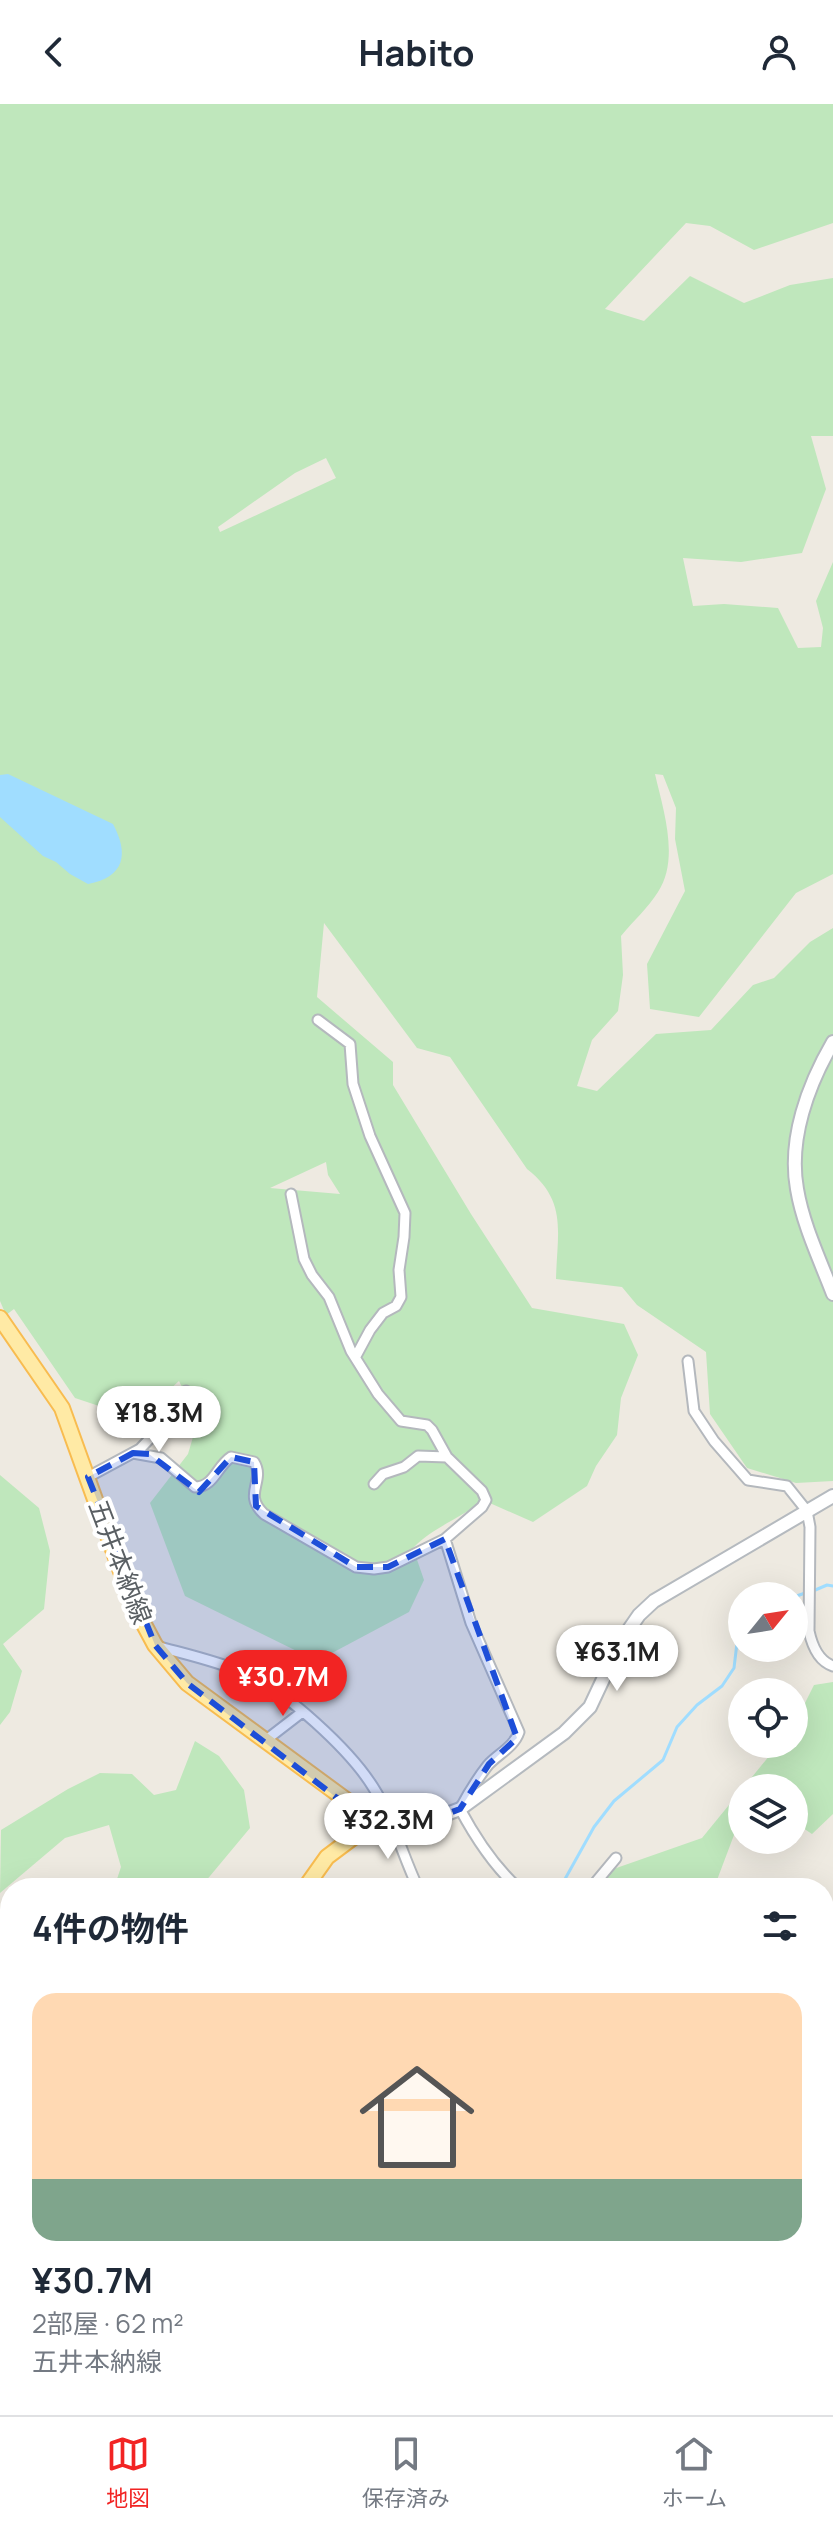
<!DOCTYPE html>
<html lang="ja">
<meta charset="utf-8">
<style>
body{margin:0;font-family:Manrope,"Noto Sans JP",sans-serif;background:#f6f6f7;color:#1f2937;height:100vh;display:flex;flex-direction:column;font-size:30px;white-space:nowrap}
*{box-sizing:border-box;margin:0}
p{font-size:26px;color:#747a83}
.icon{flex:none;width:44px;height:44px;fill:none;stroke:currentColor;stroke-width:2;stroke-linecap:round;stroke-linejoin:round}
.map{position:relative;flex:1;overflow:hidden}
.side{position:absolute;left:0px;top:1774px;width:834px;height:538px;display:flex;flex-direction:column;background:#fff;border-radius:32px 32px 0 0;box-shadow:0 8px 32px #0002}
.side>*{flex:none}
.needle{width:52px;rotate:60deg}
.tools{position:absolute;left:728px;top:1478px;display:grid;gap:16px}
.tools a{display:grid;place-items:center;width:80px;height:80px;border-radius:50%;background:#fff;box-shadow:0 8px 32px #0002;font-size:40px}
.price{position:absolute;translate:-50% -68px;padding:0 18px;border-radius:28px;background:#fff;color:#222;font-size:26px;line-height:52px;filter:drop-shadow(0 2px 4px #0008)}
.price::after{content:'';position:absolute;left:50%;top:48px;width:24px;height:18px;margin-left:-12px;background:inherit;clip-path:polygon(0 0,100% 0,50% 100%)}
.price.current{background:#f22423;color:#fff}
ul{padding:0;list-style:none}
li{display:grid;align-content:center;gap:16px;height:424px;padding:0 32px}
li+li{border-top:2px solid #e0e1e3}
li span{display:grid;place-items:center;height:248px;border-radius:24px;color:#555}
li>.icon{margin-inline-start:auto}
span .icon{width:144px;height:144px;fill:#fffc;stroke-width:1}
li b{font-size:34px}
h2{display:flex;justify-content:space-between;align-items:center;height:96px;padding:0 32px;font-size:34px}
header{display:flex;justify-content:space-between;align-items:center;height:104px;padding:0 32px;background:#fff;font-size:36px;font-weight:700}
.dock{display:flex;justify-content:space-around;align-items:center;height:112px;border-top:2px solid #e0e1e3;background:#fff;font-size:22px;color:#747a83}
.dock a{display:grid;justify-items:center;gap:4px}
.dock .current{color:#f22423}
.map>svg:first-child{display:block}
</style>
<header><svg class="icon" aria-label="back" viewBox="0 0 24 24"><path d="M15 5l-7 7 7 7"/></svg>Habito<svg class="icon" aria-label="person" viewBox="0 0 24 24"><circle cx="12" cy="8" r="4"/><path d="M4 21q1-7 8-7t8 7"/></svg></header>
<div class="map">
<svg width="833" height="2311" viewBox="0 0 833 2311">
<rect width="100%" height="100%" fill="#eeeae1"/>
<!-- green -->
<path fill="#bfe7bc" fill-rule="evenodd" d="M0 0H833V119L754 146 710 122 686 119 605 205 644 217 690 172 744 199 790 181 833 174V332H811L826 385 802 449 741 458 683 454 693 502 724 500 778 504 798 544 821 543 823 524 816 497 833 458V770L796 789 699 913 650 905 647 860 685 787 675 735 676 704 663 671 655 670C663 705 680 755 658 788 648 804 633 817 621 832L623 871 618 907 592 936 577 982 597 987 656 930 711 926 753 881 774 874 810 838 833 824V1377L796 1379 747 1364 710 1310 706 1248 637 1201 622 1183 556 1175C557 1129 568 1097 527 1065L450 953 417 944 324 819 317 893 393 958V981L471 1110 532 1204 624 1220 638 1251 621 1294 617 1331 596 1362 587 1382 533 1418 483 1396C459 1416 436 1421 413 1444L424 1476 409 1508 317 1557 185 1492 150 1399 188 1350 198 1316 179 1277 157 1297 123 1310 75 1294 14 1205 6 1211 0 1197ZM326 354 336 374 220 428 218 423 295 369ZM326 1058 328 1071 340 1090 270 1084Z
M0 1371 39 1404 50 1447 44 1505 3 1540 22 1567 10 1608 0 1621Z
M833 1578V1710L812 1730 794 1718V1684H743L779 1640H794V1621L814 1581Z
M195 1637 219 1652 244 1686 250 1724 200 1784H114L121 1763 109 1721 65 1734 0 1789 1 1726 68 1685 100 1669 132 1670 154 1691 176 1686Z
M742 1685V1719L737 1723 714 1784H596L605 1768 702 1734Z
M833 1827V1932L824 1927V1836Z
M833 2129V2311H443L433 2302H824V2138Z"/>
<!-- water -->
<path fill="#a0ddff" d="M8 670 113 720C129 750 125 773 88 780L70 770 56 758 43 752 0 713V671Z"/>
<g fill="none" stroke-linecap="round" stroke-linejoin="round">
<!-- stream -->
<path stroke="#a0ddff" stroke-width="3" d="M813 1487 827 1481 833 1482
M794 1493 805 1489
M560 1784 594 1723 614 1697 663 1656 677 1623 697 1601 722 1582 734 1564 739 1522 742 1519
M298 2311 301 2302"/>
<defs>
<path id="street" d="M318 916 350 940 353 980 370 1032 405 1109 404 1133 399 1166 401 1193 396 1202 383 1209 370 1226 356 1252
M688 1257 694 1307 714 1337 748 1376 787 1382 807 1407 810 1423 809 1527C812 1541 818 1557 833 1562
M133 1349 161 1354 195 1383C214 1383 216 1363 231 1353L254 1358C266 1377 242 1390 264 1410L356 1463 374 1465 388 1463 445 1435 482 1403 486 1396 482 1387 447 1353 432 1326 427 1321 401 1317 378 1290 351 1247 329 1193 312 1171 304 1155 291 1090
M88 1373 140 1345 182 1300 186 1287
M374 1380 383 1370 404 1363 418 1352 447 1353
M445 1435 471 1519 519 1628C514 1643 498 1650 488 1661 477 1675 468 1690 460 1705 476 1735 493 1761 518 1784
M156 1542C185 1550 217 1557 245 1569 285 1586 350 1646 373 1683 393 1714 402 1750 418 1784
M266 1636 301 1609
M591 1784 616 1754
M0 2038 10 2049
M0 2115 10 2094
M0 2136 10 2133
M0 2248 10 2237
M0 2292 10 2298
M49 2302 68 2307 99 2305 119 2311
M356 2302 366 2311
M314 2311 316 2302"/>
<path id="secondary" d="M833 938C808 981 788 1035 797 1085 803 1121 820 1156 833 1190
M371 1720 392 1717 409 1722 420 1720 460 1705 564 1629 590 1603 621 1537 639 1511 654 1497 833 1392"/>
<path id="primary" d="M0 1214 62 1304 132 1498 155 1541 187 1579 357 1704 371 1720 327 1753 305 1784
M324 2311 325 2302"/>
</defs>
<!-- street casing -->
<use href="#street" stroke="#b4b8bd" stroke-width="13"/>
<!-- secondary casing -->
<use href="#secondary" stroke="#b5babf" stroke-width="16"/>
<!-- primary casing -->
<use href="#primary" stroke="#f8bc50" stroke-width="18"/>
<!-- street -->
<use href="#street" stroke="#fff" stroke-width="9"/>
<!-- secondary -->
<use href="#secondary" stroke="#fff" stroke-width="12"/>
<!-- primary -->
<use href="#primary" stroke="#ffeaa5" stroke-width="14"/>
</g>
<!-- marked area -->
<path fill="#1d4ed8" fill-opacity="0.2" stroke="#1d4ed8" stroke-width="6" stroke-dasharray="16 10" stroke-linejoin="round" d="M133 1349 149 1350 199 1388 231 1353 254 1358 256 1402 356 1463H388L445 1435 517 1634 489 1660 460 1705 420 1720H371L187 1579 155 1541 88 1373Z"/>
<g text-anchor="middle" stroke-width="8" stroke-linejoin="round" paint-order="stroke">
<!-- street labels -->
<g font-size="26" fill="#5a5f63" stroke="#fff">
<text transform="translate(120 1458) rotate(69)" y="9">五井本納線</text>
</g>
</g>
</svg>
<div class="tools">
<a><svg class="needle" viewBox="-14 -14 28 28"><path d="M0-13l5 13h-10z" fill="#e53935"/><path d="M0 13l5-13h-10z" fill="#747a83"/></svg></a>
<a><svg class="icon" aria-label="locate" viewBox="0 0 24 24"><circle cx="12" cy="12" r="6"/><path d="M12 2v4M12 18v4M2 12h4M18 12h4"/></svg></a>
<a><svg class="icon" aria-label="layers" viewBox="0 0 24 24"><path d="M12 4l9 5-9 5-9-5zM3 14l9 5 9-5"/></svg></a>
</div>
<b class="price" style="left:159px;top:1350px">¥18.3M</b>
<b class="price" style="left:617px;top:1589px">¥63.1M</b>
<b class="price current" style="left:283px;top:1614px">¥30.7M</b>
<b class="price" style="left:388px;top:1757px">¥32.3M</b>
<section class="side">
<h2>4件の物件<svg class="icon" aria-label="filters" viewBox="0 0 24 24"><path d="M4 7h16M4 17h16"/><circle cx="9" cy="7" r="2"/><circle cx="15" cy="17" r="2"/></svg></h2>
<ul>
<li><span style="background:linear-gradient(#ffd9b3 75%,#7fa58c 0)"><svg class="icon" aria-label="home" viewBox="0 0 24 24"><path d="M3 11l9-7 9 7M6 9v11h12V9"/></svg></span><div><b>¥30.7M</b><p>2部屋 · 62 m²</p><p>五井本納線</p></div></li>
</ul>
</section>
</div>
<nav class="dock">
<a class="current"><svg class="icon" aria-label="map" viewBox="0 0 24 24"><path d="M3 6l6-2 6 2 6-2v14l-6 2-6-2-6 2zM9 4v14M15 6v14"/></svg>地図</a>
<a><svg class="icon" aria-label="saved" viewBox="0 0 24 24"><path d="M7 4h10v16l-5-4-5 4z"/></svg>保存済み</a>
<a><svg class="icon" aria-label="home" viewBox="0 0 24 24"><path d="M3 11l9-7 9 7M6 9v11h12V9"/></svg>ホーム</a>
</nav>
